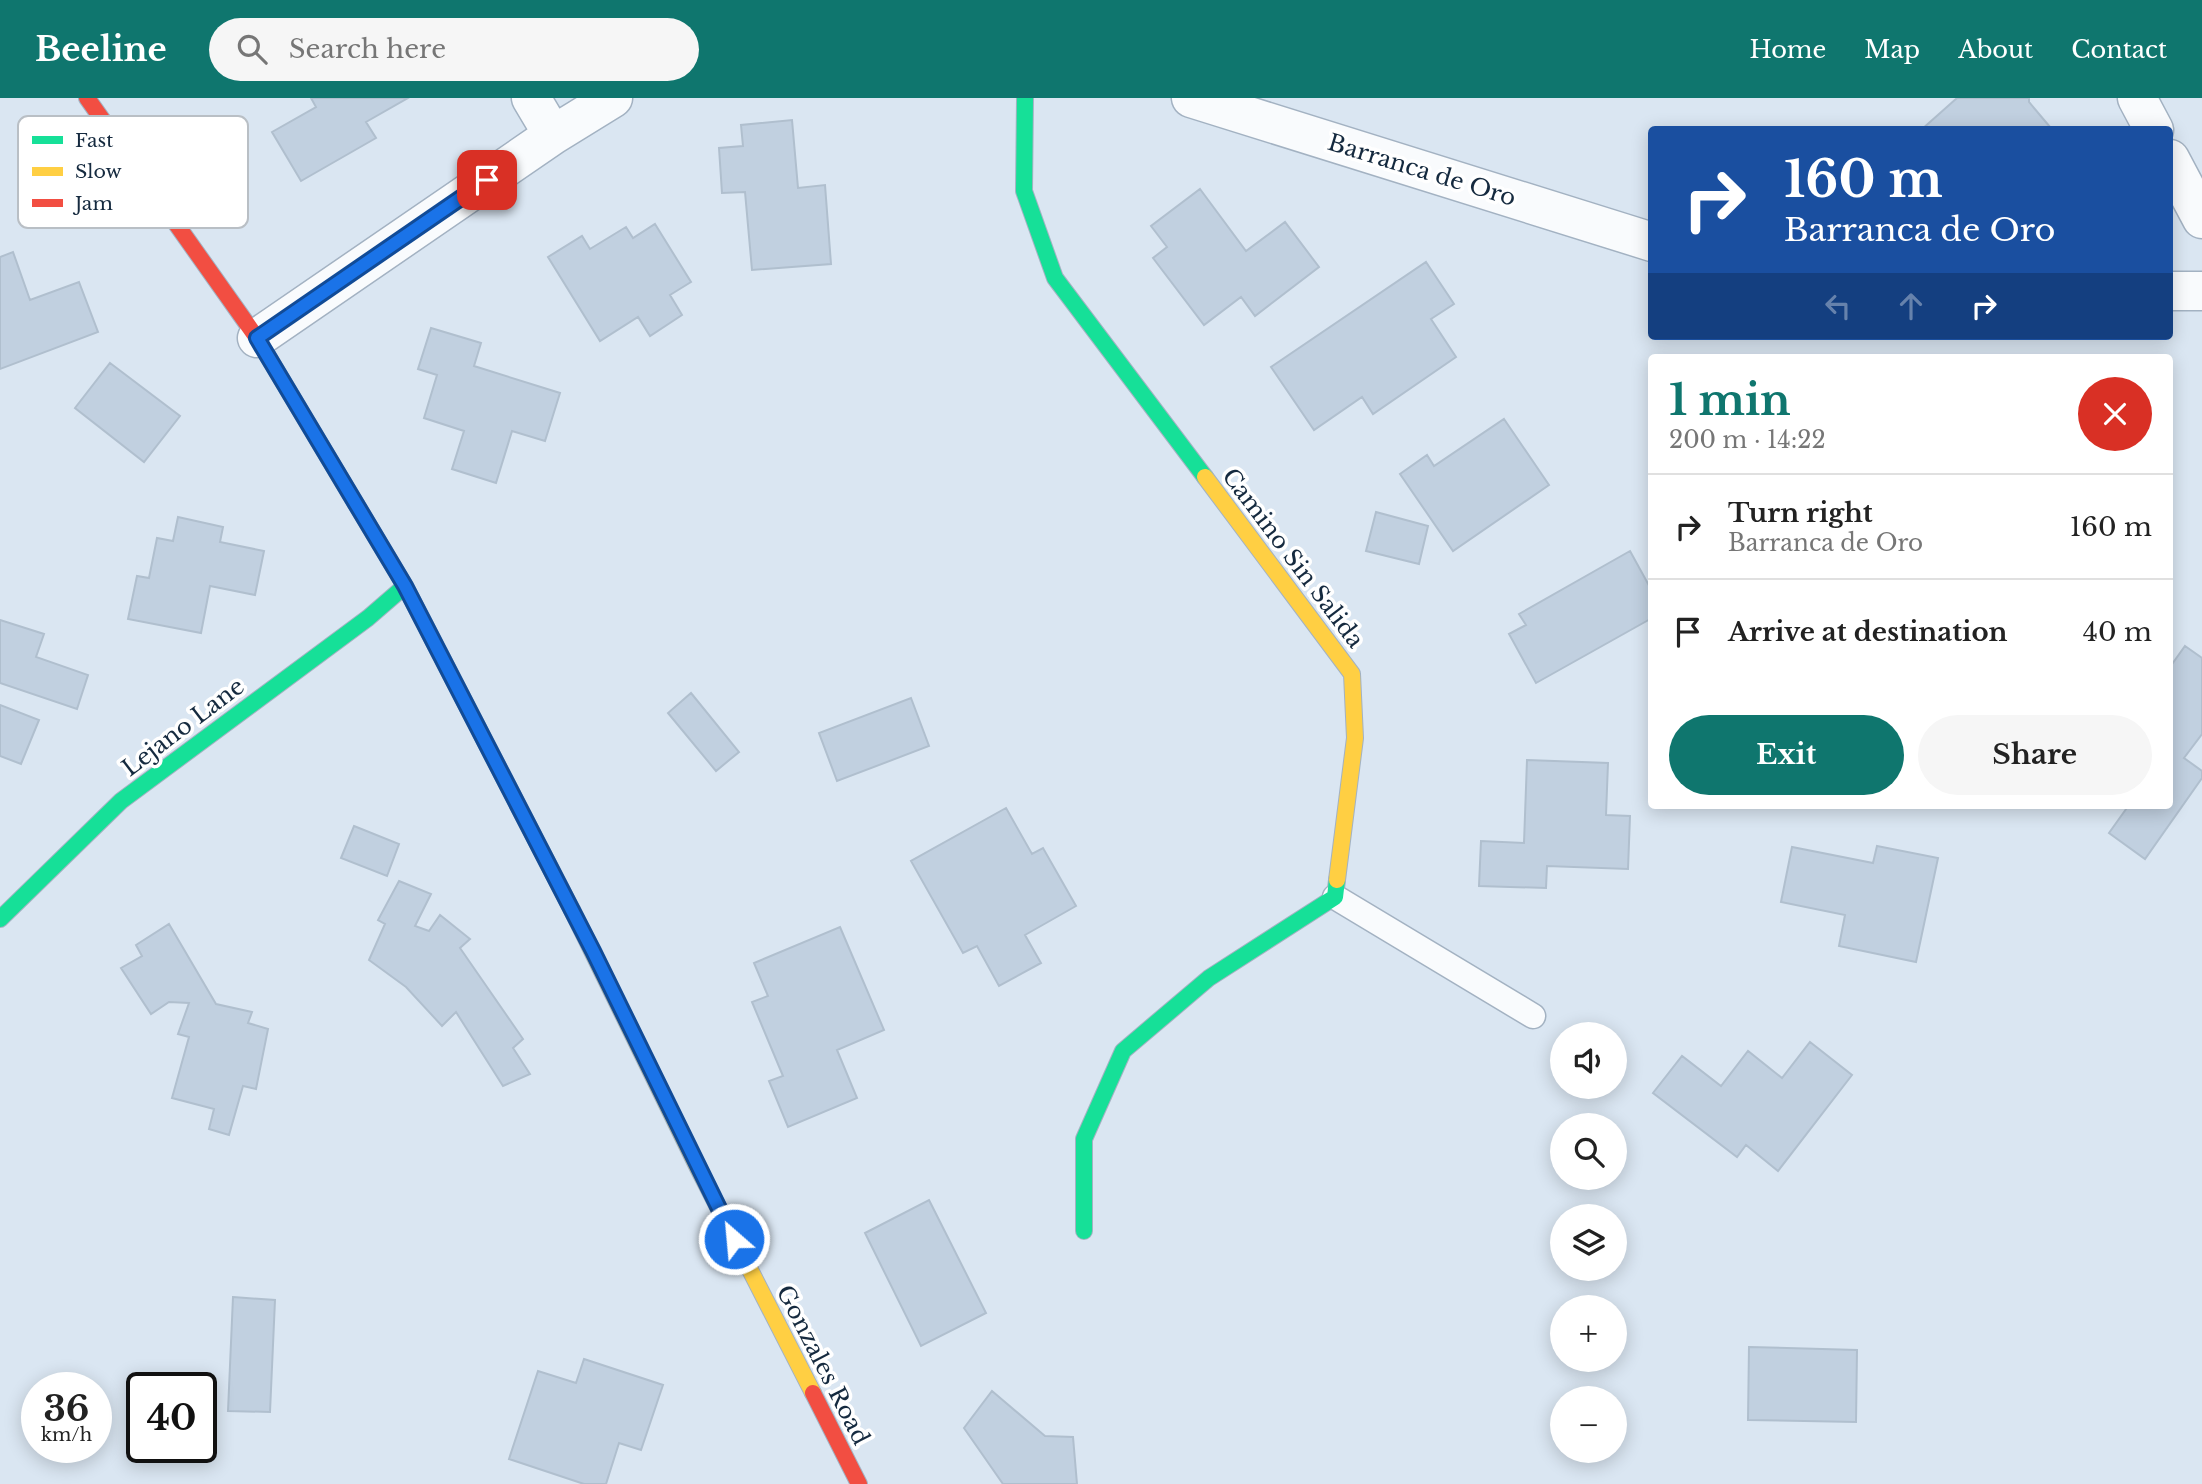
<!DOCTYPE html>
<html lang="en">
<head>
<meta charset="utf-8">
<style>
  body { margin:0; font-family:"Libre Baskerville",serif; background:#f6f6f6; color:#222; height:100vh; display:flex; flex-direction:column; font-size:26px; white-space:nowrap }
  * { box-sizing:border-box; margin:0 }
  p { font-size:23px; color:#767676 }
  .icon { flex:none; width:38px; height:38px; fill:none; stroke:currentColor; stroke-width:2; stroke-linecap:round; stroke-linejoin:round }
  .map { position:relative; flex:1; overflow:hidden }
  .drawer { position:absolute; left:1648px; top:256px; width:525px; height:455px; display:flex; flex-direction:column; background:#fff; border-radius:7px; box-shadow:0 4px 18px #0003 }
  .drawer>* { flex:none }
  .top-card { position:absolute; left:1648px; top:28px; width:525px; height:214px; border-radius:7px; box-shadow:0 4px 18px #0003; background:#1a4fa0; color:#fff; overflow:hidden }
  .buttons { position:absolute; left:1550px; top:924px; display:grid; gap:14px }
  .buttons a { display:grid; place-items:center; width:77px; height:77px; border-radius:50%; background:#fff; box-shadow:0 4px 18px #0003; font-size:35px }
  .speed { position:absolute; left:21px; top:1274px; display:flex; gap:14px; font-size:35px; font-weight:700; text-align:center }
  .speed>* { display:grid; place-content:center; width:91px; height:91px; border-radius:50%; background:#fff; box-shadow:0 4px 18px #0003; line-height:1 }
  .speed small { font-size:18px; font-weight:400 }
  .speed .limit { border:4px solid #111; border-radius:10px; background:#fff; color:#111 }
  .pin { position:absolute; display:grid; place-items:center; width:60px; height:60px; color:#fff; margin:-30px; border-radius:14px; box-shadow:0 4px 10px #0006 }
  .me { position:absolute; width:77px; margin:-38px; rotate:333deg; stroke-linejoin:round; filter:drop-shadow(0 0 5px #0008) }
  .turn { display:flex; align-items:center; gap:24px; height:147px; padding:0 21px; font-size:32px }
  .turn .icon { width:91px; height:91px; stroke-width:2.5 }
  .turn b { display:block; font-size:49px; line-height:60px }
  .lanes { display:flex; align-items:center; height:66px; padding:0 21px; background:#0003; justify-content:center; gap:35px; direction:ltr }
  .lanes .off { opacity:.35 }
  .round { display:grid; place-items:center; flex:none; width:74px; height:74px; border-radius:37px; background:#f6f6f6 }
  .summary { display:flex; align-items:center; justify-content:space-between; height:119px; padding:0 21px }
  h1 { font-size:42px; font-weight:700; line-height:52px; color:#0f766e }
  .primary-button { display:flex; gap:14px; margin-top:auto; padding:14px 21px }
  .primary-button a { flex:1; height:80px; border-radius:42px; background:#0f766e; color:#fff; font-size:28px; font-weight:700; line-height:80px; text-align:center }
  .primary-button a+a { background:#f6f6f6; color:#222 }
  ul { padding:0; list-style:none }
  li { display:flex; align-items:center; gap:21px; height:105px; padding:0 21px; border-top:2px solid #e0e0e0 }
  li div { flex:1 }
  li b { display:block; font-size:26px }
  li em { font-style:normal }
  header { display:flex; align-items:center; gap:42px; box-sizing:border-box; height:98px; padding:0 35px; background:#0f766e; color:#fff }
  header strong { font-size:33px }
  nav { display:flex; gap:38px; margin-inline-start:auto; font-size:24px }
  .search { width:490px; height:63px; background:#f6f6f6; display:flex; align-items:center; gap:18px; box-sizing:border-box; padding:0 24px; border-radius:38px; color:#767676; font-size:26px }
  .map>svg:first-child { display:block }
</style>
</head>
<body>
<header>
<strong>Beeline</strong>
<div class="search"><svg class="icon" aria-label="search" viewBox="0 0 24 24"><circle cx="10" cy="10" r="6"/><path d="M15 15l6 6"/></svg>Search here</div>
<nav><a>Home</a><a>Map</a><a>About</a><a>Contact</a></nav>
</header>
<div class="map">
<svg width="2202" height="1386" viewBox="0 0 2202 1386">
  <rect width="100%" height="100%" fill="#dae6f2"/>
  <path fill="#c1d0e0" stroke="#b0bfce" stroke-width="2" d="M311 0H408L366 24 376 40 301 83 272 34 316 9Z
    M1957 0H2029V4L2050 29 2073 32H1921Z
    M792 22 798 90 825 87 831 166 752 172 745 94 722 95 719 50 743 48 741 27Z
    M1200 91 1246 153 1285 124 1319 169 1255 218 1241 199 1204 227 1153 160 1167 149 1151 128Z
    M655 126 691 184 670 197 682 217 650 238 638 219 600 243 548 159 582 138 590 151 626 129 633 140Z
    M13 154 30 202 79 184 98 234 0 271V159Z
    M1426 164 1454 206 1431 221 1456 259 1373 316 1362 299 1314 332 1271 269Z
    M431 230 481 245 474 268 560 295 545 343 512 333 496 385 452 371 464 333 424 320 437 277 418 271Z
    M110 265 180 318 144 364 75 310Z
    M1504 321 1549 387 1453 453 1400 376 1427 357 1434 368Z
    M1376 414 1428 428 1419 466 1366 453Z
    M178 419 223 429 220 444 264 453 255 497 210 488 201 535 128 521 137 478 149 480 157 440 173 443Z
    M1630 453 1652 493V520L1536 585 1509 536 1526 527 1519 516Z
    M0 522 44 536 36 559 88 577 77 611 0 585Z
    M2185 548 2202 560V636L2184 660 2202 673V680L2145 761 2109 735 2129 707H2170V569Z
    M691 595 739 654 716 673 668 615Z
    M911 600 929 648 837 683 819 635Z
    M0 607 39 622 21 666 0 658Z
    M1527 662 1608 665 1606 717 1630 718 1628 771 1547 768 1546 790 1479 788 1481 743 1524 745Z
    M1006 710 1032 756 1043 750 1076 808 1025 837 1041 865 999 888 977 848 963 855 911 763Z
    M354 728 399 746 387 778 341 760Z
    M1877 748 1938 760 1916 864 1839 848 1845 817 1781 804 1792 749 1873 765Z
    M399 783 431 796 415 828 429 833 440 817 470 841 460 850 523 941 513 950 530 976 503 988 456 914 442 928 406 889 369 862 385 826 378 822Z
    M169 826 216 906 252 914 248 925 268 931 256 991 243 988 229 1037 209 1031 214 1011 172 1000 189 939 178 936 189 905 169 904 151 916 121 870 142 858 136 847Z
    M840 829 884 932 837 952 857 1000 788 1029 769 983 783 978 752 904 768 898 754 865Z
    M1810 944 1852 977 1778 1073 1746 1047 1737 1059 1653 995 1682 958 1721 988 1748 953 1782 980Z
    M929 1102 986 1215 921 1248 865 1135Z
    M233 1199 275 1202 270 1314 228 1313Z
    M1749 1249 1857 1252 1856 1324 1748 1322Z
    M584 1261 663 1287 641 1352 619 1345 606 1386H584L509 1361 538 1273 576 1285Z
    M992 1293 1045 1338 1073 1339 1077 1386H1003L964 1330Z"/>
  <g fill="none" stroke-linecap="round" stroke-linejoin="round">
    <defs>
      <path id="lane" d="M1335 799 1533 918"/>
      <path id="street" d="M531 0 553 37
        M1191 0 1652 144
        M2137 0 2154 32
        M2170 61 2202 121
        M2170 193H2202
        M257 240 553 37 613 0"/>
      <path id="fast" d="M1025 0 1024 93 1055 180 1205 379
        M356 406 405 488 572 812
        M0 821 121 703 368 520 405 488
        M1084 1133V1041L1123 953 1209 880 1335 799 1337 782"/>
      <path id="slow" d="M1205 379 1352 576 1355 640 1337 782
        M572 812 698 1070 813 1295"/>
      <path id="jam" d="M87 0 257 240 356 406
        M813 1295 859 1386"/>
    </defs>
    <use href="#lane" stroke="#a3b2c2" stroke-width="27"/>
    <use href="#street" stroke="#a3b2c2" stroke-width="41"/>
    <use href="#fast" stroke="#a3b2c2" stroke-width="18"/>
    <use href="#slow" stroke="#a3b2c2" stroke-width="18"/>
    <use href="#jam" stroke="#a3b2c2" stroke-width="18"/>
    <use href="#lane" stroke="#f9fbfd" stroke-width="24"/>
    <use href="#street" stroke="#f9fbfd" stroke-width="38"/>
    <use href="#fast" stroke="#16e098" stroke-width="16"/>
    <use href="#slow" stroke="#ffcf43" stroke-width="16"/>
    <use href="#jam" stroke="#f24e42" stroke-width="16"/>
  </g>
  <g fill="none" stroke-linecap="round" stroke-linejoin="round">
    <defs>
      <path id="route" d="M487 82 257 240 405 488 593 853 734 1141"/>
    </defs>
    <use href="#route" stroke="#114b97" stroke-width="18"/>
    <use href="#route" stroke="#1a73e8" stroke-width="12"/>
  </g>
  <g text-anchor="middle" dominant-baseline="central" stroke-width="7" stroke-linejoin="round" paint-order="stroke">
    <g font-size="23" fill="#152a3f" stroke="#fff">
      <text transform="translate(1422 72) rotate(17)">Barranca de Oro</text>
      <text transform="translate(1293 460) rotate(53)">Camino Sin Salida</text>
      <text transform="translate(183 629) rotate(-37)">Lejano Lane</text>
      <text transform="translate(823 1267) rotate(63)">Gonzales Road</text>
    </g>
  </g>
  <rect x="18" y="18" width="230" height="112" rx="10" fill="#fff" stroke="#b9bfc5" stroke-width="2"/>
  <rect x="32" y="38" width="31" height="8" fill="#16e098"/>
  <rect x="32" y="69" width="31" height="9" fill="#ffcf43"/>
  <rect x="32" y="101" width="31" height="8" fill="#f24e42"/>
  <g font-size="19" fill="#152a3f">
    <text x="75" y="49">Fast</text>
    <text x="75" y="80">Slow</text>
    <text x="75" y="112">Jam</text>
  </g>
</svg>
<div class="buttons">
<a><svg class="icon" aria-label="sound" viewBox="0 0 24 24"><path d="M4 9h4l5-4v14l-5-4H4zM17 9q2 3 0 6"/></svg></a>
<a><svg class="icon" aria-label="search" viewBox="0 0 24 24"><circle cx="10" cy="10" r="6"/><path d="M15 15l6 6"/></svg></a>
<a><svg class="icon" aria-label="layers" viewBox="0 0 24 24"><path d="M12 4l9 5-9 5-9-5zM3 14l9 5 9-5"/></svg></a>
<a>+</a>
<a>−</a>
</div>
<div class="speed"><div>36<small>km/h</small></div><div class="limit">40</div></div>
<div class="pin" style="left:487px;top:82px;background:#d93025"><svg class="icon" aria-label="arrive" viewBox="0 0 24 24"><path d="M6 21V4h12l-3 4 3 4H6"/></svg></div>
<svg class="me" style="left:734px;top:1141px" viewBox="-20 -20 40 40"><circle r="17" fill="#1a73e8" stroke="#fff" stroke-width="3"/><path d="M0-11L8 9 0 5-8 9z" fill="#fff"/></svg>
<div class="top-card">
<div class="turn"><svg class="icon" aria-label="right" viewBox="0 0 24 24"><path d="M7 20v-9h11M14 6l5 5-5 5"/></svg><div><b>160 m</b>Barranca de Oro</div></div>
<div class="lanes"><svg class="icon off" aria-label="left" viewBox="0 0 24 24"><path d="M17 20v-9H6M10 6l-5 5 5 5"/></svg><svg class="icon off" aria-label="ahead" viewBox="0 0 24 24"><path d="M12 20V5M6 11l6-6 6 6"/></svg><svg class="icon" aria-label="right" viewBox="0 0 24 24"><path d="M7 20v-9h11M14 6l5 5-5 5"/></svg></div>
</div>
<section class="drawer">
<div class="summary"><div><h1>1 min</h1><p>200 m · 14:22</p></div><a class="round" style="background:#d93025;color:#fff"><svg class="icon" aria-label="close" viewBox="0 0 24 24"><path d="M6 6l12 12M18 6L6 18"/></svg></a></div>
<ul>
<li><svg class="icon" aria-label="right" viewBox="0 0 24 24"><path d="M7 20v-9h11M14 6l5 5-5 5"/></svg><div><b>Turn right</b><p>Barranca de Oro</p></div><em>160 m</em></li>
<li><svg class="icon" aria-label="arrive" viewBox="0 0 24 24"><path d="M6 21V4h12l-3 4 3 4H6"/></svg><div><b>Arrive at destination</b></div><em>40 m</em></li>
</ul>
<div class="primary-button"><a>Exit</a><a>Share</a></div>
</section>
</div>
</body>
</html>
